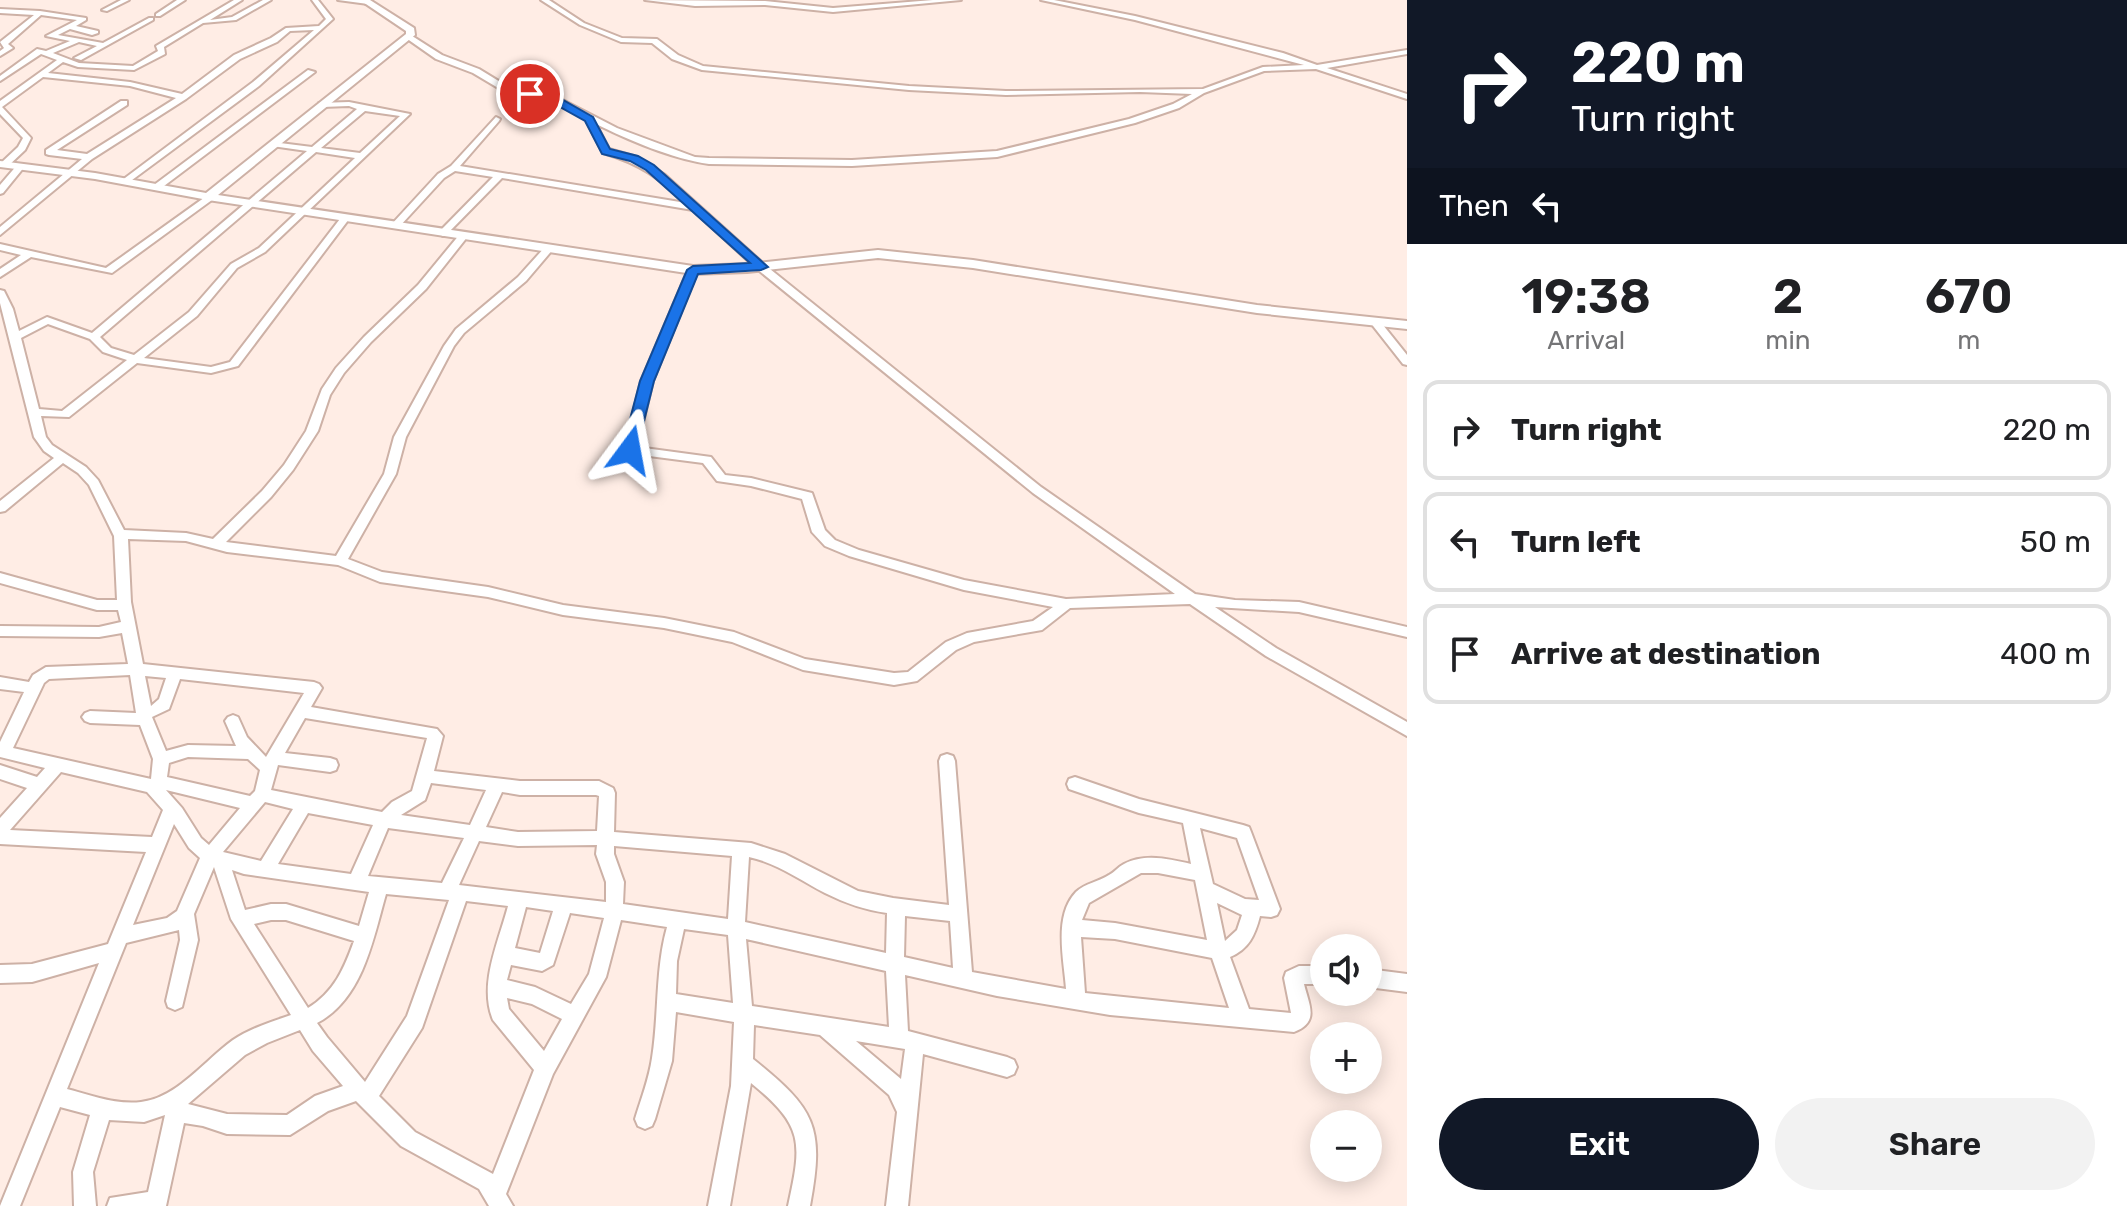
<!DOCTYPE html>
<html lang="en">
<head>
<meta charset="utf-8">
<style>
  body { margin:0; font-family:Rubik,sans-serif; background:#f2f2f2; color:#202124; height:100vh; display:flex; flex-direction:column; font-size:30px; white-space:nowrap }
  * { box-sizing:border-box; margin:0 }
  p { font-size:26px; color:#757577 }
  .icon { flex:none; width:44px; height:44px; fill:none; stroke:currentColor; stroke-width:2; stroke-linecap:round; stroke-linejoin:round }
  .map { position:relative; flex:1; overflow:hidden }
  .panel { display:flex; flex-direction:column; background:#fff; width:720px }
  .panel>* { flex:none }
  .banner { background:#111827; color:#fff; overflow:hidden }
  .buttons { position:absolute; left:1310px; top:934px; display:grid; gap:16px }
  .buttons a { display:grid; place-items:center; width:72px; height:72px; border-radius:50%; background:#fff; box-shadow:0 4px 20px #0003; font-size:40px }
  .pin { position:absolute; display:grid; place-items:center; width:68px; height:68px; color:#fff; margin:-34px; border:4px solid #fff; border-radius:50%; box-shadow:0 2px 8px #0007 }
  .me { position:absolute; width:88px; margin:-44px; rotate:13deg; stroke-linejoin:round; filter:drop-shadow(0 0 6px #0008) }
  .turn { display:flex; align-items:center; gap:28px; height:168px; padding:0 32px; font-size:36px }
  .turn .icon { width:104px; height:104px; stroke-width:2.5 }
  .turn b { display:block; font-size:56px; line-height:68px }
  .then { display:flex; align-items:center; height:76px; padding:0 32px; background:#0003; gap:16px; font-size:30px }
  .eta { display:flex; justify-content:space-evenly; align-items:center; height:136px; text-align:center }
  .eta b { font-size:48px; font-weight:600; line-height:56px }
  .primary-button { display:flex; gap:16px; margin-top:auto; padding:16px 32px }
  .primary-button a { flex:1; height:92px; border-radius:48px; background:#111827; color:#fff; font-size:32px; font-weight:600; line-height:92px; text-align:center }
  .primary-button a+a { background:#f2f2f2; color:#202124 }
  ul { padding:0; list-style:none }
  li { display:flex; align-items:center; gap:24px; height:100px; margin:0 16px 12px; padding:0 16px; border:4px solid #e0e0e0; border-radius:16px }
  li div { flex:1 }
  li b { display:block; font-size:30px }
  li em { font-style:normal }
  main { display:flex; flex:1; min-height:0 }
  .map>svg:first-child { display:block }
</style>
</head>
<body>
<main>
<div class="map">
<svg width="1407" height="1206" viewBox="0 0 1407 1206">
  <rect width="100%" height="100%" fill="#ffede5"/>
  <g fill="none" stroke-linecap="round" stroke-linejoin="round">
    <defs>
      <path id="minor" d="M121 0H129L107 11 102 10Z
        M177 0H185L160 16H156V14Z
        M234 0H242L210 20 232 17 263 0H271L236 20 203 23 164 47 165 54 134 70 78 67 63 62 48 73 130 82 182 94 234 55 271 38 286 28 319 26 326 19 312 0H318L333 19 259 86 128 183 121 181 253 82 314 30 290 31 277 42 240 59 186 99 92 159 0 235V227L82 159 49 155 46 154V150L121 101H127V105L57 150 87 154 176 98 130 86 43 77 2 107 31 138 25 150 7 167H1V163L18 147 23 138 0 114V101L57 60 41 54 0 81V76L37 49 46 51 70 41 46 36 77 20 41 15 8 44 13 48 0 56V51L4 48 0 42 34 15 0 13V9L40 11 86 18V20L76 26 98 31V33L92 35 70 29 58 35 103 43 149 18H153V20L81 60 74 58 97 46 79 42 53 53 79 63 133 66 158 51 156 46Z
        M338 0H368L371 2 368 4Z
        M541 0H549L584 23 622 38 657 39 678 55 703 66 909 86 1006 91 1203 89 1263 67 1304 65 1135 20 1041 0H1054L1135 16 1283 53 1317 65 1407 50V54L1327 68 1407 94V99L1316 69 1264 71 1204 93 1179 108 1135 123 997 157 852 166 709 164C673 159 628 140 596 124L609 149 637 157 665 175 765 265 1041 487 1195 594 1235 600 1299 602 1407 627V637L1299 612 1215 607 1276 648 1407 722V736L1266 656 1190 604 1070 608 1042 630 974 642 956 650 917 681 894 685 803 670 732 642 664 628 563 615 488 597 380 582 338 565 227 552 186 541 128 539 131 602 143 664 314 682 319 684 322 688 311 707 437 729 443 736 434 771 520 781H599L613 788 615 793 614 832 751 843 785 854 858 891 893 898 949 905 939 761 941 756 947 754 953 756 955 761 972 972 1066 989C1064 960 1053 916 1076 892 1085 883 1099 882 1109 875 1115 872 1118 867 1124 864 1145 853 1169 859 1191 864L1183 823 1139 813 1069 789 1067 784 1069 779 1075 777 1139 799 1243 825 1249 827 1251 832 1280 909 1277 915 1271 917 1260 916C1255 935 1249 949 1230 957L1249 1009 1291 1013 1284 978 1286 972 1299 966H1324V984H1304C1309 1005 1320 1022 1294 1032L1110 1015 997 996 905 975 908 1031 1007 1057 1014 1060 1017 1067 1014 1074 1007 1077 923 1054 908 1206H886L897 1112 889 1095 820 1035 754 1025 753 1059C815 1109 825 1126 810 1206H788C802 1142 804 1126 751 1083L730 1206H708L731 1086 734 1022 676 1012 672 1061 655 1119 652 1126 645 1129 638 1126 635 1119C641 1099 649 1079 652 1058 659 1014 655 970 667 927L621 920 606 977 553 1074 506 1194 513 1206H489L479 1189 401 1146 356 1101 328 1111 290 1135 227 1134 203 1126 184 1123 166 1206H107L110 1198 148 1192 165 1115 144 1122 109 1120 93 1172 96 1206H74L73 1172 90 1115 60 1107 20 1206H0L99 963 32 982 0 983V965L32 964 108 944 146 852 0 844V818L27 788 0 779V765L37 777 45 768 0 757V742L24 692 0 689V677L29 682 33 675 46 667 128 664 122 633 99 637 0 636V626L99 627 121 622 118 610H97L0 583V573L97 600H117L114 536 89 485 78 473 63 463 5 511 0 512V501L54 458 44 451 34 437 0 303V290L4 291 13 309 19 331 47 317 92 333 307 151 272 146V142L312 147 357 109 349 106 322 107H319V103L349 102 410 114 265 252 237 268 197 316 144 358 211 367 230 362 343 215H349V219L238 366 211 373 137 363 69 417 41 416 46 437 52 445 86 467 98 480 124 530 186 533 213 539 262 491 284 465 306 431 322 389 336 368 364 337 418 285 460 234 463 233 468 236 426 289 371 342 344 373 330 395 318 431 293 470 271 497 226 542 336 556 384 474 394 437 444 346 456 329 518 277 546 246 549 245 554 248 526 281 464 333 454 346 406 437 396 474 348 559 382 572 488 587 563 605 664 618 734 632 805 659 894 673 908 672 946 642 967 633 1033 621 1053 607 964 590 849 556 825 546 812 532 802 499 751 486 717 481 703 463 626 453 624 450 641 381 688 270 693 267 698 270 653 381 637 447 711 457 725 475 751 478 812 493 825 530 835 540 859 550 964 580 1066 599 1175 594 1033 493 757 269 693 210 502 178 446 235 443 236 438 233 440 231 493 177 455 171 444 178 399 227 391 225 438 174 451 166 496 117 500 119 499 121 460 166 686 203C657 177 641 164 603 153L585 118 546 98 510 95 473 73 436 59 406 38 409 34 442 55 479 69 515 91 551 94 617 128 695 157 709 158 852 160 997 151 1129 119 1173 104 1192 94 1140 92 1006 95 909 90 702 70 672 59 652 43 621 42 580 25ZM365 111 400 116 360 153 321 148ZM316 152 355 158 259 248 231 264 189 312 134 355 111 348 100 337ZM48 324 90 339 103 352 127 360 62 411 39 409 21 338ZM130 675 136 713 90 711 85 713 82 717 85 721 90 723 140 725 153 759 151 779 13 748 44 683 49 679ZM145 676 166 678 159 699 151 706ZM180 679 304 693 266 757 247 737 238 717 233 715 228 717 225 721 236 746 188 745 166 751 152 717 169 709ZM305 718 427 738 412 791 392 802 382 812 271 790 278 765 330 772 336 770 338 765 336 760 330 758 285 753ZM188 757 248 759 260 770 255 791 250 796 167 777 169 763ZM61 772 147 792 163 810 152 837 10 830ZM431 783 486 790 470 825 401 815 425 800ZM166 790 240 808 209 845 201 838 182 808ZM502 792 520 795H596L599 796 597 831 518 832 486 827ZM265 802 293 809 261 861 223 852ZM308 813 373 825 351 874 278 864ZM174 824 189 848 200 858 177 911 167 918 133 925ZM388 828 464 838 442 883 368 876ZM1200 828 1237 838 1259 900 1245 899 1213 884ZM479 841 518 846 597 845 596 854 606 882V902L459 885ZM614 846 732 856 728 919 623 904 624 882 614 854ZM749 857C777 863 800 880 825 893 845 903 865 910 887 913L886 953 745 922ZM214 867 231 919 291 1015C271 1022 251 1028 233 1040 205 1060 177 1098 141 1102 116 1105 90 1095 67 1089L126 943 179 930 180 940 166 1001 168 1007 175 1010 182 1007 198 940 194 914ZM232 870 244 874 369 892 359 926 286 904H271L245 910ZM1141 873H1158L1195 880 1207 940 1115 923 1082 920 1089 903ZM386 894 449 900 407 1016 365 1082 327 1037 317 1023C363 999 373 939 386 894ZM466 901 508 906C499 941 478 984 493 1020L534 1070 493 1174 415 1132 379 1096 422 1028ZM1217 903 1242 915 1237 930 1225 941ZM526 907 553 911 540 953 515 948ZM570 913 604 918 589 974 571 1004 535 987 507 980 511 965 542 971 553 965ZM905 916 950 921 953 968 904 957ZM271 920H286L354 941C344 969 334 992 308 1008L254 924ZM684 929 728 935 733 1003 676 994 677 961ZM1081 937 1115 939 1212 958 1229 1008 1085 993ZM746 939 886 971 889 1027 752 1006ZM507 998 532 1004 562 1019 544 1051 509 1009ZM300 1030 313 1051 343 1086 315 1096 287 1115 227 1114 188 1104 245 1055 267 1043ZM856 1041 905 1049 901 1079Z
        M645 0 765 1 833 8 933 0H961L833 12 765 5 695 6Z
        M308 70 315 72 160 189H154V185Z
        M18 164 25 166 3 193 0 194V185Z
        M208 195 216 197 112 273 31 257 0 277V269L21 255 0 250V244L106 268Z
        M1375 319 1379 320 1407 355V365L1403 364 1370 322Z
        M1368 969 1407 974V992L1368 987Z"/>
      <path id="tertiary" d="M360 0H370L414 28 415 35 218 195 693 266 747 264 878 250 973 260 1257 305 1407 321V329L1257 313 973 268 878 258 747 272 693 274 208 200 95 179 0 167V161L95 173 206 193 406 34V31Z"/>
    </defs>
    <use href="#minor" stroke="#cdb1a6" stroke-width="4"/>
    <use href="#tertiary" stroke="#cdb1a6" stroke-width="4"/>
    <use href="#minor" fill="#fff" fill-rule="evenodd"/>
    <use href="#tertiary" fill="#fff" fill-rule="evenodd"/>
  </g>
  <path fill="#1a73e8" stroke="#114b97" stroke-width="2" d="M530 91 556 96 593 117 610 149 638 156 654 165 768 267 761 270 698 274 654 381 636 453 630 455 622 450 640 381 687 270 693 266 750 263 646 170 630 161 602 154 585 121 549 101 526 96V92Z"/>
</svg>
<div class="buttons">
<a><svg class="icon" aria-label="sound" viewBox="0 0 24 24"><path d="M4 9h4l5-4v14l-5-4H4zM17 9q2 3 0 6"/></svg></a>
<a>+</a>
<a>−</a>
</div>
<div class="pin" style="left:530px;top:94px;background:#d93025"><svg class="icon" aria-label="arrive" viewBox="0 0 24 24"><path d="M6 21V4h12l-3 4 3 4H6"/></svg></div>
<svg class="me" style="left:630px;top:450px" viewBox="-20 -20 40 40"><path d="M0-17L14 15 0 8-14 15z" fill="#1a73e8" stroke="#fff" stroke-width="4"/></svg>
</div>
<section class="panel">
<div class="banner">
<div class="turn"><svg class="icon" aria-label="right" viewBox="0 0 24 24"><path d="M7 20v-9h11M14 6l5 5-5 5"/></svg><div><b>220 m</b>Turn right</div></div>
<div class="then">Then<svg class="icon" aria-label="left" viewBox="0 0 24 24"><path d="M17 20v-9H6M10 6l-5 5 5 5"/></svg></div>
</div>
<div class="eta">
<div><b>19:38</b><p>Arrival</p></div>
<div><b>2</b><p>min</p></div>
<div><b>670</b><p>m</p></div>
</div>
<ul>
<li><svg class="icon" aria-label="right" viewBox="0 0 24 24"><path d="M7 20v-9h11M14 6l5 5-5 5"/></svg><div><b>Turn right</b></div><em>220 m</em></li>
<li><svg class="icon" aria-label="left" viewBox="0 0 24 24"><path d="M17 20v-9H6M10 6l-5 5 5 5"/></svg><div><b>Turn left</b></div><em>50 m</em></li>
<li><svg class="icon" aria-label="arrive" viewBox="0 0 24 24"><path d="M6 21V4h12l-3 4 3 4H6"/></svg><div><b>Arrive at destination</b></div><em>400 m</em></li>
</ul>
<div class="primary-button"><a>Exit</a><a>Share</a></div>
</section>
</main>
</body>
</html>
